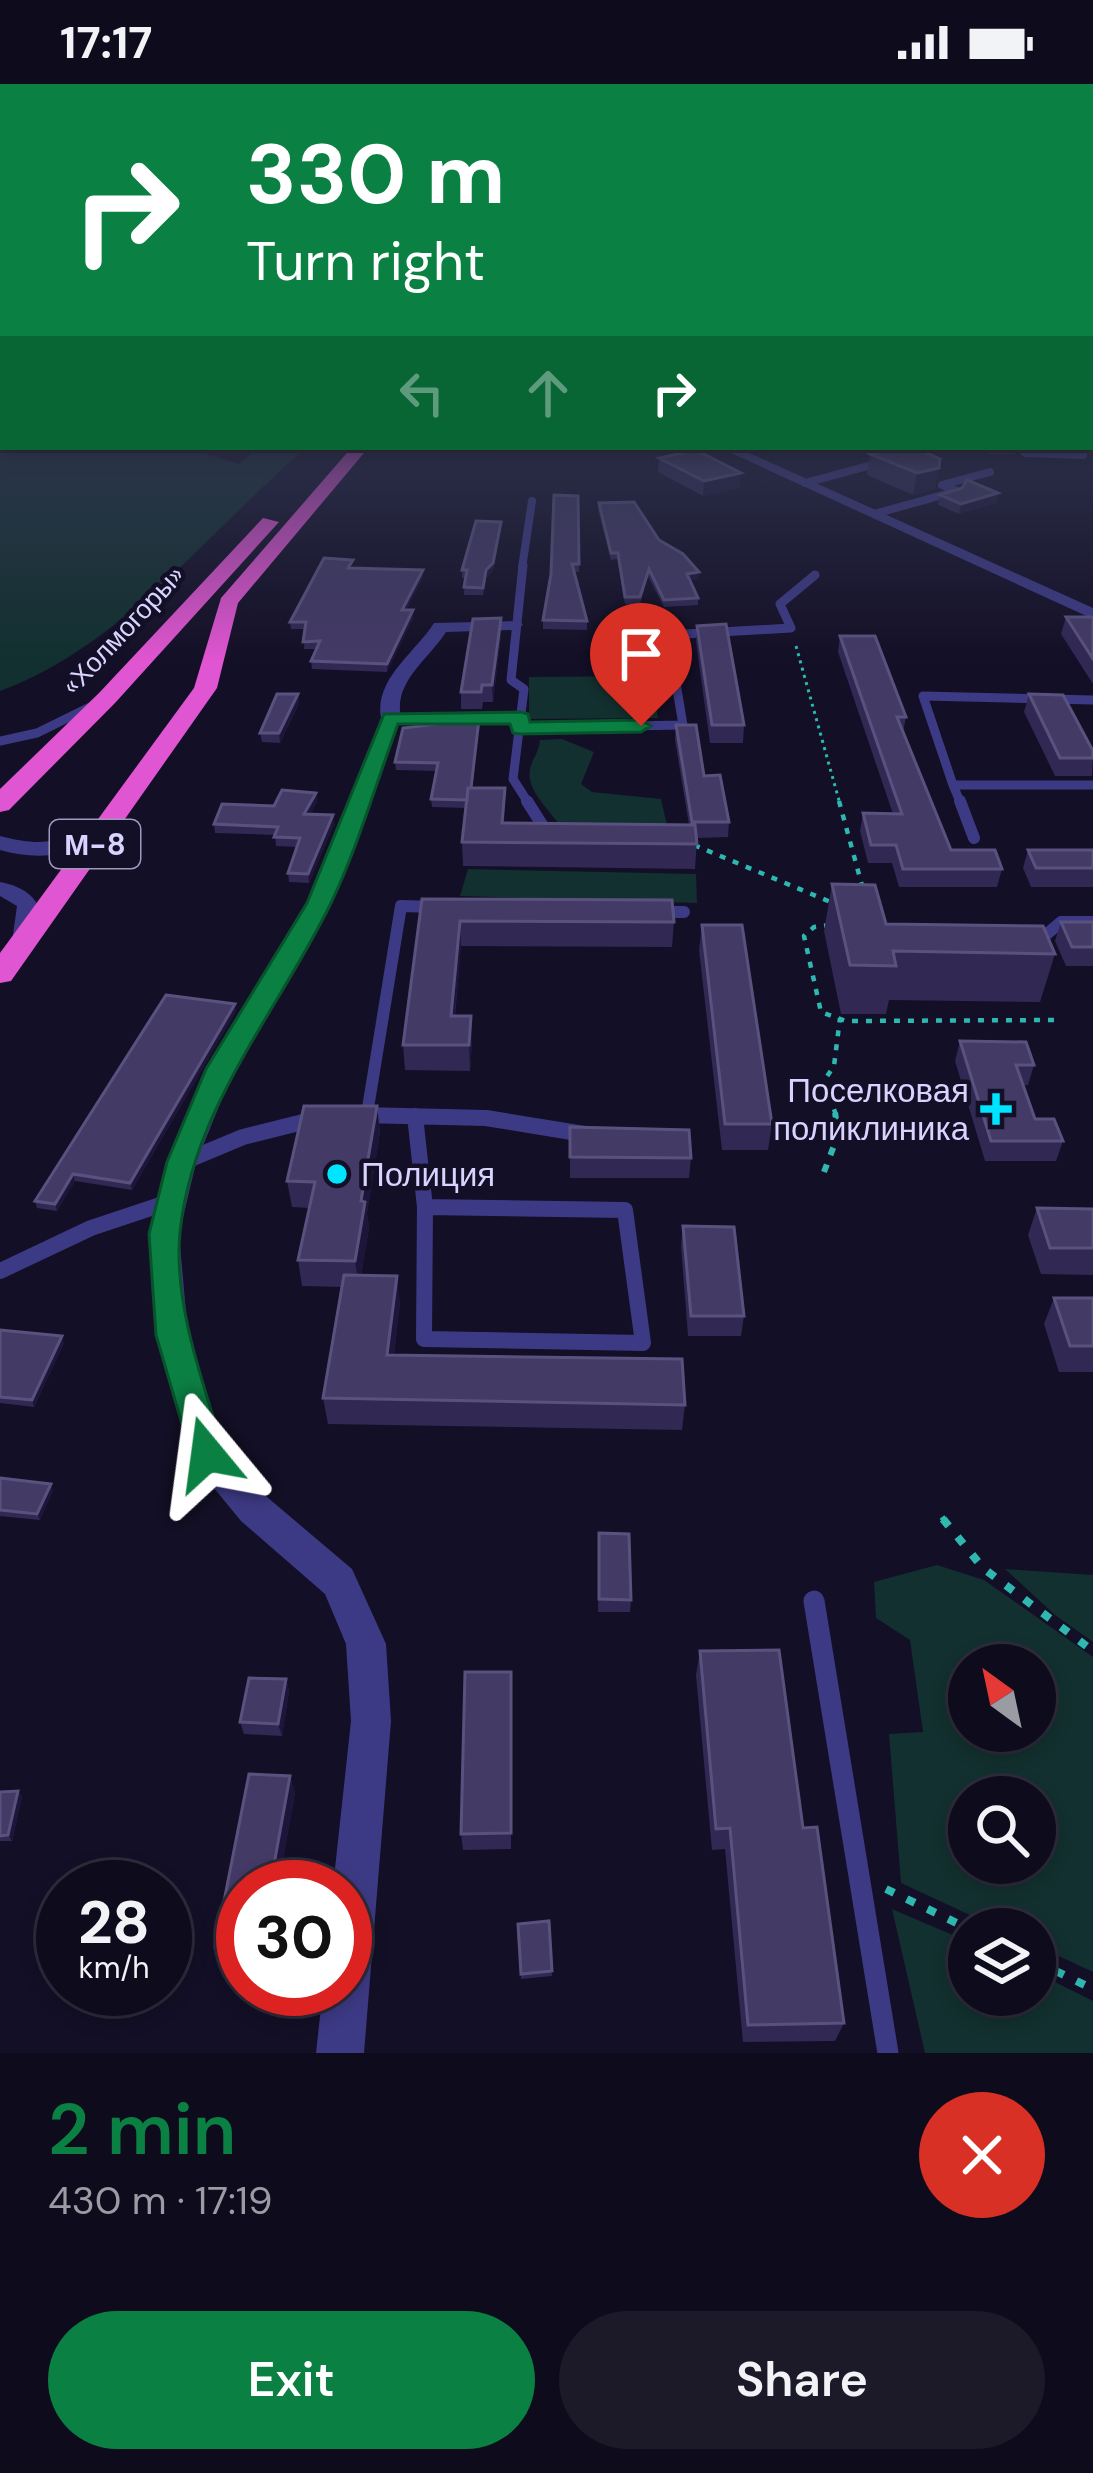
<!DOCTYPE html>
<html lang="en">
<head>
<meta charset="utf-8">
<style>
  body { margin:0; font-family:"DM Sans",sans-serif; background:#1c1929; color:#f1f3f6; height:100vh; display:flex; flex-direction:column; font-size:45px; white-space:nowrap }
  * { box-sizing:border-box; margin:0 }
  p { font-size:39px; color:#9b9ba3 }
  .icon { flex:none; width:66px; height:66px; fill:none; stroke:currentColor; stroke-width:2; stroke-linecap:round; stroke-linejoin:round }
  .map { position:relative; height:1969px; overflow:hidden }
  .details { display:flex; flex-direction:column; background:#0e0b1c; flex:1 }
  .details>* { flex:none }
  .hud { position:absolute; left:0px; top:0px; width:1095px; height:366px; box-shadow:0 6px 18px #0003,0 0 0 3px #2e2b3b; background:#0b8043; color:#fff; overflow:hidden }
  .needle { width:78px; rotate:327deg }
  .buttons { position:absolute; left:948px; top:1560px; display:grid; gap:24px }
  .buttons a { display:grid; place-items:center; width:108px; height:108px; border-radius:50%; background:#0e0b1c; box-shadow:0 6px 18px #0003,0 0 0 3px #2e2b3b; font-size:60px }
  .speed { position:absolute; left:36px; top:1776px; display:flex; gap:24px; font-size:60px; font-weight:700; text-align:center }
  .speed>* { display:grid; place-content:center; width:156px; height:156px; border-radius:50%; background:#0e0b1c; box-shadow:0 6px 18px #0003,0 0 0 3px #2e2b3b; line-height:1 }
  .speed small { font-size:30px; font-weight:400 }
  .speed .limit { border:18px solid #d22; background:#fff; color:#111 }
  .pin { position:absolute; display:grid; place-items:center; width:102px; height:102px; color:#fff; margin:-123px -51px; border-radius:50% 50% 50% 0; rotate:-45deg; box-shadow:0 0 12px #0007 }
  .pin .icon { rotate:45deg }
  .me { position:absolute; width:132px; margin:-66px; rotate:344deg; stroke-linejoin:round; filter:drop-shadow(0 0 9px #0008) }
  .turn { display:flex; align-items:center; gap:42px; height:252px; padding:0 48px; font-size:54px }
  .turn .icon { width:156px; height:156px; stroke-width:2.5 }
  .turn b { display:block; font-size:84px; line-height:102px }
  .lanes { display:flex; align-items:center; height:114px; padding:0 48px; background:#0003; justify-content:center; gap:60px; direction:ltr }
  .lanes .off { opacity:.35 }
  .round { display:grid; place-items:center; flex:none; width:126px; height:126px; border-radius:63px; background:#1c1929 }
  .headline { display:flex; align-items:center; justify-content:space-between; height:204px; padding:0 48px }
  h1 { font-size:72px; font-weight:600; line-height:90px; color:#0b8043 }
  .button { display:flex; gap:24px; margin-top:auto; padding:24px 48px }
  .button a { flex:1; height:138px; border-radius:72px; background:#0b8043; color:#fff; font-size:48px; font-weight:600; line-height:138px; text-align:center }
  .button a+a { background:#1c1929; color:#f1f3f6 }
  .status { display:flex; justify-content:space-between; align-items:center; height:84px; padding:0 60px; background:#0e0b1c; direction:ltr }
  .status svg { height:33px; fill:currentColor }
  .map>svg:first-child { display:block }
</style>
</head>
<body>
<div class="status"><b>17:17</b><svg viewBox="0 0 49 12"><path d="M0 12V9h3v3zM5 12V6h3v6zM10 12V3h3v9zM15 12V0h3v12zM26 1h20v11H26zM47 4h2v5h-2z"/></svg></div>
<div class="map">
<svg width="1093" height="1969" viewBox="0 0 1093 1969">
  <rect width="100%" height="100%" fill="#130f26"/>
  <path fill="#12302f" fill-rule="evenodd" d="M0 301 3 363H183L239 380 259 363H307C211 445 120 564 0 607Z
    M651 592 658 634 529 635V593Z
    M562 655 594 668 581 700 592 708 661 715 667 741 559 740C548 725 526 705 530 686 532 674 539 669 540 656Z
    M468 785 696 790 697 819 460 812Z
    M937 1481 984 1496 1093 1573V1888L1035 1861V1845H1000L901 1799 889 1650 923 1648 910 1556 876 1534 874 1498ZM1035 1581V1647H969V1581ZM1035 1713V1779H969V1713Z
    M1005 1485 1093 1491V1558L1055 1531Z
    M892 1825 969 1858V1911H1035V1888L1093 1917V1969H925Z"/>
  <g fill="none" stroke-linecap="round" stroke-linejoin="round">
    <path stroke="#2fb8b0" stroke-width="3" stroke-dasharray="3 4.5" stroke-linecap="butt" d="M796 562 840 720"/>
    <path stroke="#2fb8b0" stroke-width="4.5" stroke-dasharray="6 8" stroke-linecap="butt" d="M839 717 863 805
      M694 761 833 819
      M830 841 814 843 804 852 821 928 846 937 1057 936
      M836 1031 824 997 834 982 840 934"/>
    <path stroke="#2fb8b0" stroke-width="6" stroke-dasharray="8 10" stroke-linecap="butt" d="M824 1088 838 1051 835 1028
      M942 1433 946 1438"/>
    <path stroke="#2fb8b0" stroke-width="8" stroke-dasharray="9 14" stroke-linecap="butt" d="M943 1435 983 1484 1093 1567
      M886 1805 969 1845
      M1035 1877 1093 1905"/>
    <path stroke="#3d3a85" stroke-width="8" d="M1021 363 1025 369 1083 371
      M805 399 883 378
      M874 430 957 407 942 401 990 388
      M522 484 532 417"/>
    <path stroke="#3d3a85" stroke-width="9" d="M523 481 511 596 524 605 513 695 529 720
      M391 634H521
      M520 644 683 641 668 551 791 544 780 520 815 491
      M0 657 37 649 92 622
      M953 701 923 612 1093 616
      M961 720 953 701H1093"/>
    <path stroke="#3d3a85" stroke-width="12" d="M527 717 546 747H553
      M960 717 974 754
      M657 828H684
      M1035 860 1061 838H1093
      M367 1030 401 822 437 823"/>
    <path stroke="#3d3a85" stroke-width="16" d="M361 1031 486 1034 584 1050
      M415 1032 425 1123
      M183 1078 243 1053 315 1035
      M425 1123 625 1126 643 1259 424 1255Z
      M0 1187 91 1144 172 1117"/>
    <path stroke="#3d3a85" stroke-width="21" d="M814 1517 888 1969"/>
    <path fill="#3d3a85" fill-rule="evenodd" d="M718 363H736L1093 524V535Z
      M520 537 523 541 514 546 446 548C428 576 393 598 401 634L331 819 234 985 196 1079 179 1150 188 1251 222 1362 267 1413 352 1485 386 1560 391 1637 364 1969H316L323 1905H345V1803H333L351 1637 346 1560 325 1510 241 1437 195 1381 156 1251 149 1150 166 1079 206 985 307 819 381 634C374 595 415 569 434 539Z
      M108 734 119 741 116 746C81 771 41 778 0 766V752C58 767 59 751 108 734Z
      M0 798C37 805 51 828 33 863H15L12 858 17 822 0 812Z"/>
    <path fill="#e055d1" fill-rule="evenodd" d="M352 363H369L238 519 217 604 11 897 0 899V869L194 604 221 514Z
      M263 434 279 438 115 619 9 726 0 728V705L99 609Z"/>
  </g>
  <path fill="#312854" d="M883 363H923L935 405 913 411 867 391 870 370 885 366Z
    M984 363H1017L1015 370H989Z
    M659 374 740 403 703 412 658 388Z
    M998 409 996 419 959 430 938 421 940 411Z
    M578 412 579 488H575L587 537V546L543 545V536Z
    M599 419 659 456 698 495 690 496 698 514V521L664 523 648 492 640 520H625L617 475 611 476 598 425Z
    M501 446 493 487 486 494 483 511H464L465 494H462V486Z
    M354 483 423 486V493L406 526 413 534 387 588 312 585 311 577 317 565H304L305 545H291L290 538Z
    M1066 533H1093V600L1061 550Z
    M697 542 744 641 743 659H710L696 558Z
    M501 551 493 618H483L482 625H461V608Z
    M840 552 906 633 903 648 951 766 1002 785 997 803H899L892 779H868L860 747 863 729 893 730 838 568Z
    M298 610 299 620 280 659 262 658 260 649Z
    M1029 610 1093 667 1092 692H1055L1024 628Z
    M676 641 729 738 728 753 697 754 695 785 463 782 462 758 466 724 432 723 431 715 437 687 396 686 395 678 479 643 472 704H505L504 739 689 741 675 656Z
    M316 709 317 718 310 730 334 740 309 799 289 798 288 789 297 763 276 762 275 751 215 749 214 740Z
    M1028 766H1093V803H1031L1023 784Z
    M832 800 886 840 1055 870 1040 918 889 916 886 930H841L824 847Z
    M422 815 674 838 672 863 461 862 455 932 472 958 470 987 405 986 403 961Z
    M1061 838H1093V882H1066L1055 857Z
    M702 841 772 1040 768 1066H722L699 866Z
    M236 927 132 1106 75 1097 57 1127 37 1124 35 1117Z
    M960 957 1034 981 1028 1001H1023L1035 1035 1063 1057 1056 1077H985L955 977Z
    M377 1022 380 1048 367 1129 369 1144 361 1191 400 1218 394 1271 685 1321 682 1346 328 1340 323 1314 342 1203 302 1202 298 1176 309 1124 292 1123 287 1097Z
    M570 1043 691 1074 689 1094H570Z
    M1037 1124 1093 1125V1191L1041 1190 1028 1151Z
    M683 1142 744 1232 741 1252H688L681 1162Z
    M1054 1214H1093V1288H1059L1044 1240Z
    M0 1246 64 1259 34 1323 0 1319Z
    M0 1394 53 1406 40 1436 0 1432Z
    M599 1449 631 1516 630 1528H598Z
    M700 1567 803 1744 844 1939 835 1957 743 1958 725 1765 712 1766 696 1591Z
    M511 1588V1765L463 1766 461 1750Z
    M286 1595 289 1607 282 1652 244 1650 240 1638Z
    M249 1690 290 1692 295 1709 278 1803H243V1879L222 1878 215 1863Z
    M18 1707 22 1713 12 1757H0V1708Z
    M549 1837 552 1892 521 1895 518 1840Z"/>
  <path fill="#1d163a" d="M939 384 935 405 913 411 917 389Z
    M741 389 740 403 703 412 704 397Z
    M998 409 996 419 959 430 961 420Z
    M501 438 493 487 486 494 483 511 486 486Z
    M423 486V493L403 534 402 526Z
    M699 488 698 495 686 497 687 490Z
    M413 526V534L387 588V580Z
    M501 534V551L493 618 492 601Z
    M298 610 299 620 280 659 279 649Z
    M316 709 317 718 305 739 304 730Z
    M333 731 334 740 309 799 308 790Z
    M460 837 461 862 452 958 451 932Z
    M235 920 236 927 132 1106 130 1099Z
    M471 932 472 958 470 987 469 961Z
    M377 1022 380 1048 367 1129 369 1144 359 1203 355 1177 361 1117Z
    M73 1090 75 1097 57 1127 55 1120Z
    M397 1192 400 1218 391 1297 387 1271Z
    M62 1252 64 1259 34 1323 32 1316Z
    M51 1400 53 1406 40 1436 37 1430Z
    M286 1595 289 1607 282 1652 278 1640Z
    M290 1692 295 1709 278 1803H270Z
    M18 1707 22 1713 12 1757 8 1751Z"/>
  <path fill="#433a66" stroke="#5a527e" stroke-width="3" d="M896 363H923L927 369 940 375 939 384 917 389 870 370Z
    M696 366 741 389 704 397 659 374Z
    M967 396 998 409 961 420 940 411 962 404Z
    M554 411 578 412 579 480H572L587 537 543 536 551 490Z
    M634 418 659 456 683 470 699 488 687 490 698 514 664 516 649 485 640 513H625L618 469H611L599 419Z
    M476 437 501 438 493 479 486 486 483 504 464 503 467 486H462Z
    M324 474 353 476 348 484 423 486 402 526H413L387 580 311 577 320 557 303 558 306 538H290Z
    M1066 533H1093V575Z
    M501 534 492 601H482L481 608H461L473 535Z
    M726 540 744 641H712L697 542Z
    M840 552H875L906 633H897L951 766H995L1002 785H903L896 761H871L863 729 902 730Z
    M277 610H298L279 649H260Z
    M1029 610 1063 611 1093 667V674H1060Z
    M479 635 471 704H468L467 716 431 715 438 679 395 678 403 644Z
    M676 641H696L704 692 720 691 729 738H692Z
    M468 704H505L502 739 695 741 697 760 462 758Z
    M282 706 316 709 304 730 333 731 308 790 288 789 300 754 274 753 278 743 214 740 222 720 274 722Z
    M1028 766H1093V784H1036Z
    M832 800 875 801 886 840 1043 842 1055 870 893 867 896 882 850 881Z
    M422 815 672 816 674 838 460 837 451 932H471L469 961H403Z
    M1061 838H1093V863H1072Z
    M702 841H742L772 1040H725Z
    M166 911 235 920 130 1099 73 1090 55 1120 35 1117Z
    M960 957 1026 958 1034 981H1016L1035 1035H1054L1063 1057H991Z
    M304 1022H377L361 1117 365 1118 355 1177 298 1176 315 1098 287 1097Z
    M570 1043 689 1046 691 1074 570 1073Z
    M1037 1124 1093 1125V1164H1050Z
    M683 1142 734 1143 744 1232H691Z
    M344 1191 397 1192 387 1271 682 1275 685 1321 323 1314Z
    M1054 1214H1093V1262H1070Z
    M0 1246 62 1252 32 1316 0 1313Z
    M0 1394 51 1400 37 1430 0 1426Z
    M599 1449 629 1450 631 1516 599 1515Z
    M779 1566 803 1744 817 1743 844 1939 748 1941 730 1744 716 1745 700 1567Z
    M465 1588H511V1749L461 1750Z
    M249 1594 286 1595 278 1640 240 1638Z
    M249 1690 290 1692 270 1803H243V1865L215 1863Z
    M18 1707 8 1751 0 1752V1708Z
    M549 1837 552 1887 521 1890 518 1840Z"/>
  <linearGradient id="sky" x2="0" y2="1"><stop stop-color="#0a0815"/><stop offset="0.52" stop-color="#333752"/><stop offset="1" stop-color="#333752" stop-opacity="0"/></linearGradient>
  <rect width="1093" height="577" fill="url(#sky)"/>
  <path fill="#0b8043" stroke="#07532c" stroke-width="3" d="M521 628 528 630 530 638 641 636 651 642 641 648 520 650 513 649 510 640H398C376 699 358 763 331 819 278 928 193 1023 180 1148 173 1220 204 1302 225 1370L219 1381 207 1386 194 1381 156 1251 149 1150 167 1078 206 985 307 819 384 630Z"/>
  <g fill="#00e5ff" stroke="#130f26" stroke-width="4.5">
    <path d="M990 1007h12v12h12v12h-12v12h-12v-12h-12v-12h12z"/>
    <circle cx="337" cy="1090" r="12"/>
  </g>
  <g text-anchor="middle" dominant-baseline="central" stroke-width="9" stroke-linejoin="round" paint-order="stroke">
    <g font-size="27" fill="#d9d4ff" stroke="#130f26">
      <text transform="translate(123 546) rotate(-47)">«Холмогоры»</text>
    </g>
    <rect fill="#130f26" stroke="#9e99be" stroke-width="3" x="50" y="736" width="90" height="48" rx="9"/>
    <g font-size="30" font-weight="bold" fill="#d9d4ff">
      <text x="95" y="760">М-8</text>
    </g>
    <g font-size="33" fill="#d9d4ff" stroke="#130f26" text-anchor="end">
      <text x="969" y="1006">Поселковая<tspan x="969" dy="38">поликлиника</tspan></text>
      <text x="361" y="1090" text-anchor="start">Полиция</text>
    </g>
  </g>
</svg>
<div class="buttons">
<a><svg class="needle" viewBox="-14 -14 28 28"><path d="M0-13l5 13h-10z" fill="#e53935"/><path d="M0 13l5-13h-10z" fill="#9b9ba3"/></svg></a>
<a><svg class="icon" aria-label="search" viewBox="0 0 24 24"><circle cx="10" cy="10" r="6"/><path d="M15 15l6 6"/></svg></a>
<a><svg class="icon" aria-label="layers" viewBox="0 0 24 24"><path d="M12 4l9 5-9 5-9-5zM3 14l9 5 9-5"/></svg></a>
</div>
<div class="speed"><div>28<small>km/h</small></div><div class="limit">30</div></div>
<div class="pin" style="left:641px;top:642px;background:#d93025"><svg class="icon" aria-label="arrive" viewBox="0 0 24 24"><path d="M6 21V4h12l-3 4 3 4H6"/></svg></div>
<svg class="me" style="left:207px;top:1370px" viewBox="-20 -20 40 40"><path d="M0-17L14 15 0 8-14 15z" fill="#0b8043" stroke="#fff" stroke-width="4"/></svg>
<div class="hud">
<div class="turn"><svg class="icon" aria-label="right" viewBox="0 0 24 24"><path d="M7 20v-9h11M14 6l5 5-5 5"/></svg><div><b>330 m</b>Turn right</div></div>
<div class="lanes"><svg class="icon off" aria-label="left" viewBox="0 0 24 24"><path d="M17 20v-9H6M10 6l-5 5 5 5"/></svg><svg class="icon off" aria-label="ahead" viewBox="0 0 24 24"><path d="M12 20V5M6 11l6-6 6 6"/></svg><svg class="icon" aria-label="right" viewBox="0 0 24 24"><path d="M7 20v-9h11M14 6l5 5-5 5"/></svg></div>
</div>
</div>
<section class="details">
<div class="headline"><div><h1>2 min</h1><p>430 m · 17:19</p></div><a class="round" style="background:#d93025;color:#fff"><svg class="icon" aria-label="close" viewBox="0 0 24 24"><path d="M6 6l12 12M18 6L6 18"/></svg></a></div>
<div class="button"><a>Exit</a><a>Share</a></div>
</section>
</body>
</html>
